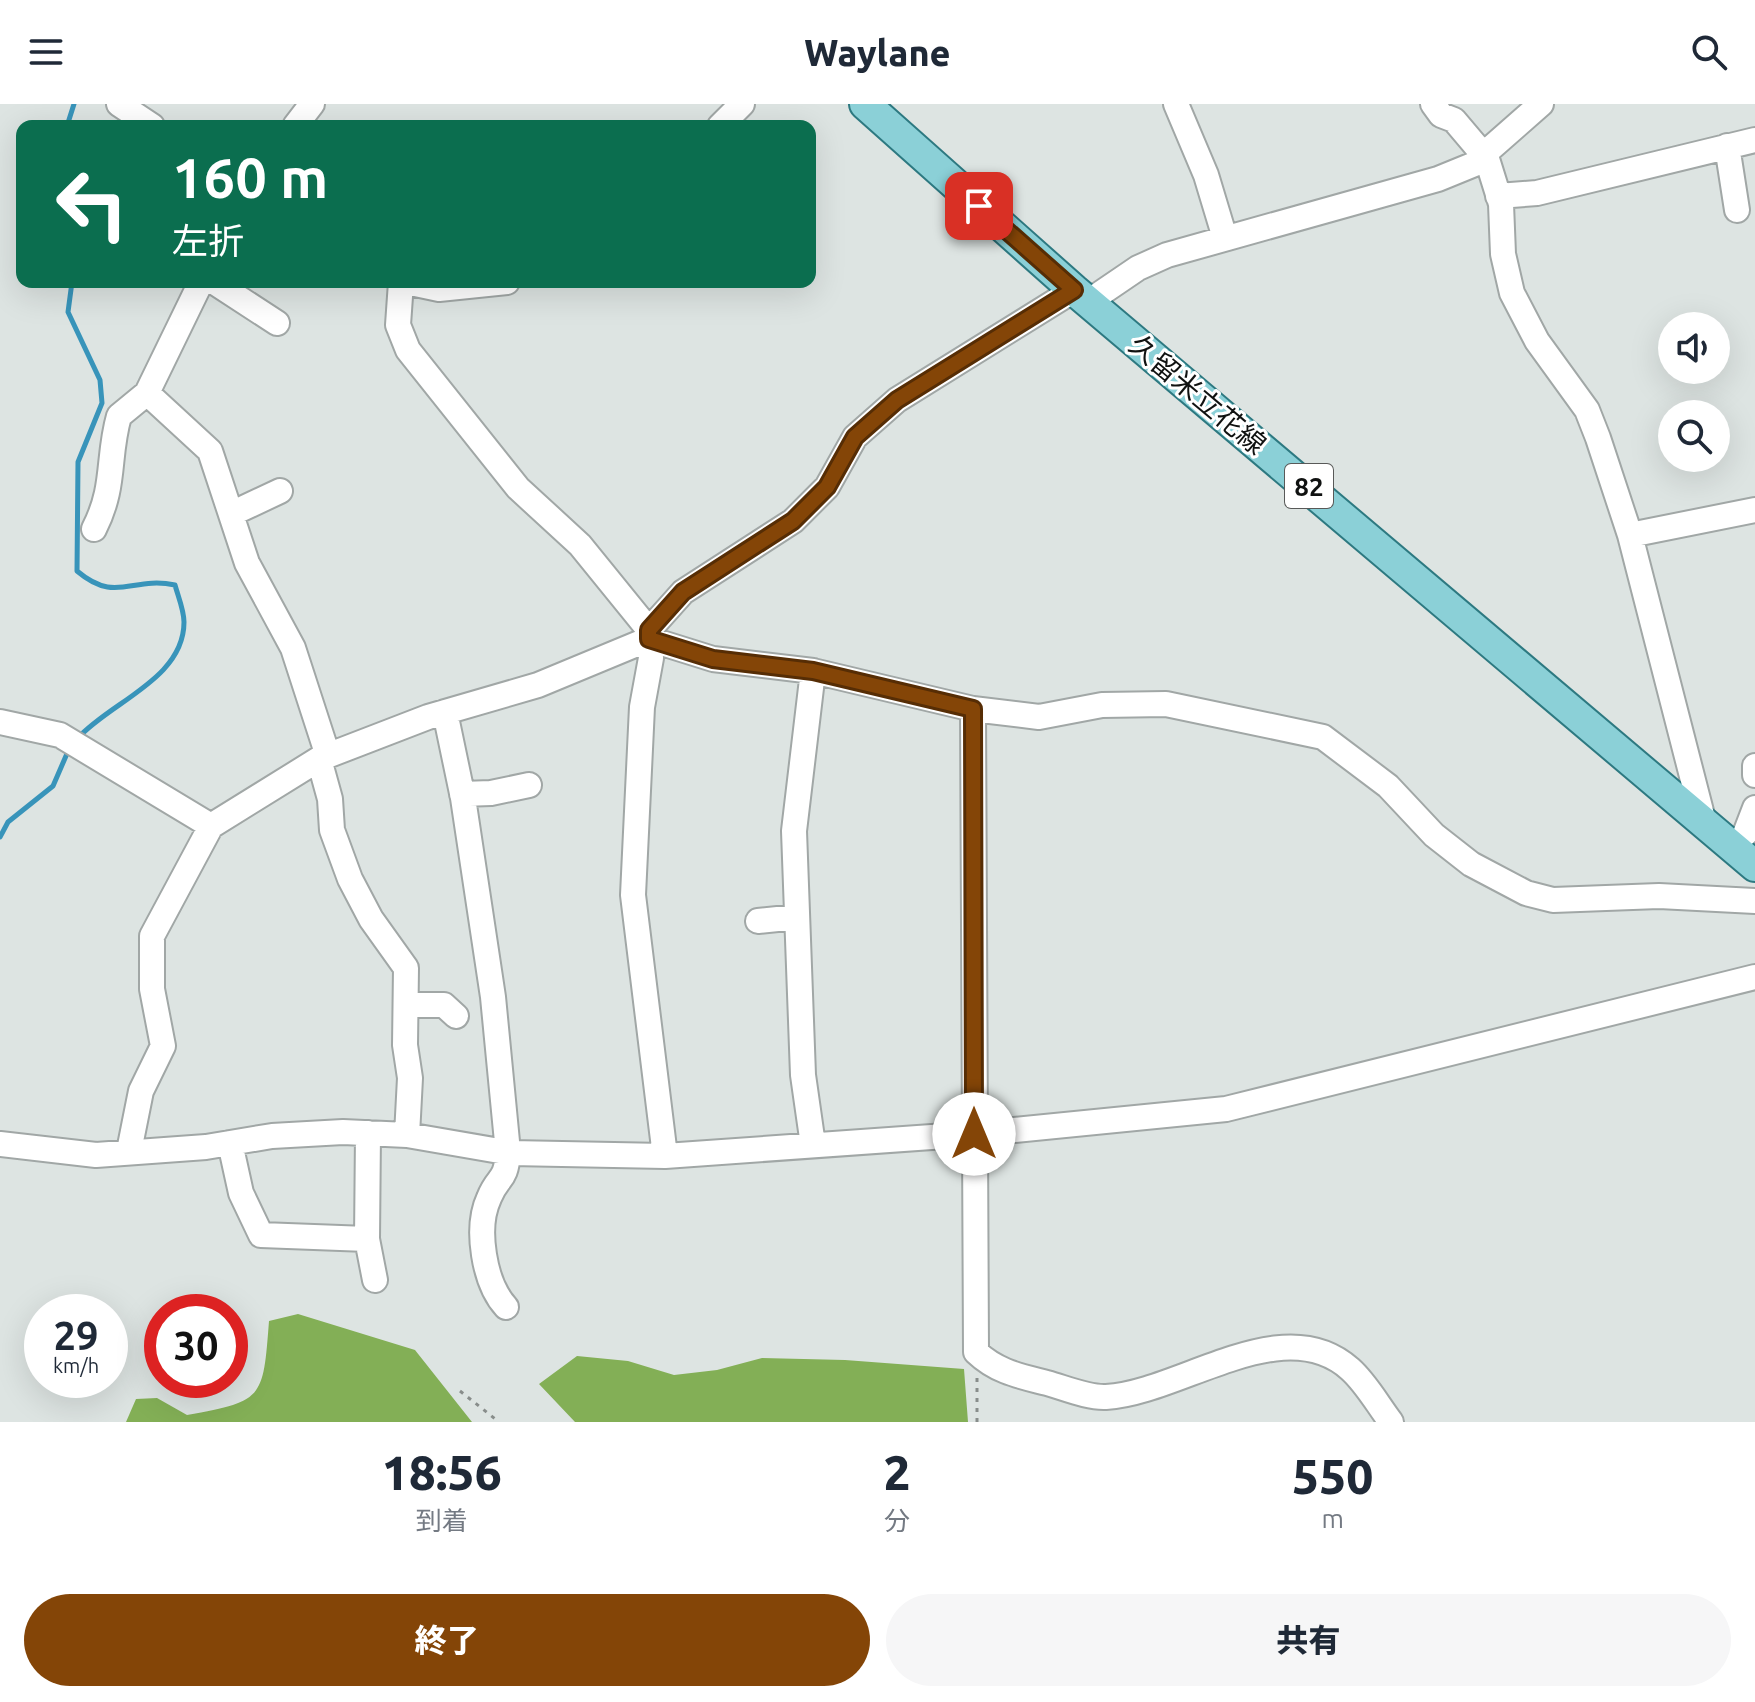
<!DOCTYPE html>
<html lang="ja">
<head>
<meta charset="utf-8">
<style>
  body { margin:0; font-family:Ubuntu,"Noto Sans JP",sans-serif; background:#f6f6f7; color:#1f2937; height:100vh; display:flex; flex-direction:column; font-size:30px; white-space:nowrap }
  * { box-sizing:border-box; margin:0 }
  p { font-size:26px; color:#747a83 }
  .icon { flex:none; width:44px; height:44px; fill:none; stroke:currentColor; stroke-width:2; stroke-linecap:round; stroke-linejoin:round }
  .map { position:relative; height:1318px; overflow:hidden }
  .panel { display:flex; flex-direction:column; background:#fff; flex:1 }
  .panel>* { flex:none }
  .guide { position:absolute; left:16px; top:16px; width:800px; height:168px; border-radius:16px; box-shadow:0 8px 32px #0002; background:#0b6e4f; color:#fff; overflow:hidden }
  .fabs { position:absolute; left:1658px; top:208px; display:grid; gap:16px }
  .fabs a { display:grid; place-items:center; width:72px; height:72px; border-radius:50%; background:#fff; box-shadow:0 8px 32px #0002; font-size:40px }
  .speed { position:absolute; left:24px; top:1190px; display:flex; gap:16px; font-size:40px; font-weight:700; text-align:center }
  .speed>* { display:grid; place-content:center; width:104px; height:104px; border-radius:50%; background:#fff; box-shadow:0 8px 32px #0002; line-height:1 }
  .speed small { font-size:20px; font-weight:400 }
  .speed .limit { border:12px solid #d22; background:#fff; color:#111 }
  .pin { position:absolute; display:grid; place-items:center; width:68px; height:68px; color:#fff; margin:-34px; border-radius:16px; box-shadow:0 4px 12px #0006 }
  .me { position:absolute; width:88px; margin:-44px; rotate:0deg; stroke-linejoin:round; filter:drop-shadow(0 0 6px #0008) }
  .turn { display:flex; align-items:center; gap:28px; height:168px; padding:0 24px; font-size:36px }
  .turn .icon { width:104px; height:104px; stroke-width:2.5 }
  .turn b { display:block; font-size:56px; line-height:68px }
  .eta { display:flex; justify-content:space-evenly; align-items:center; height:136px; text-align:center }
  .eta b { font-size:48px; font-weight:800; line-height:56px }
  .action { display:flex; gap:16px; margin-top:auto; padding:16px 24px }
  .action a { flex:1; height:92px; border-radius:48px; background:#844507; color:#fff; font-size:32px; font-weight:800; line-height:92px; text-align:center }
  .action a+a { background:#f6f6f7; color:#1f2937 }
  header { display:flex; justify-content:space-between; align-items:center; height:104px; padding:0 24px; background:#fff; font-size:36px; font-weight:800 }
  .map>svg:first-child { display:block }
</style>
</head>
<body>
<header><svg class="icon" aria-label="menu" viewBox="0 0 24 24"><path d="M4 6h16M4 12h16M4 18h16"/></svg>Waylane<svg class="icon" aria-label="search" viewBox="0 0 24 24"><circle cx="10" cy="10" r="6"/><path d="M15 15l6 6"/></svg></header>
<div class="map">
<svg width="1755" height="1318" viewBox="0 0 1755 1318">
  <rect width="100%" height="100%" fill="#dde4e2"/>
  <path fill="#83af56" d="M298 1210 415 1246 472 1318H126L136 1295 157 1294 187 1311C264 1297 263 1295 269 1217Z
    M577 1252 628 1257 674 1271 717 1266 762 1254 845 1256 964 1265 968 1318H575L539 1280Z"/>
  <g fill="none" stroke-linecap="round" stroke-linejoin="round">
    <path stroke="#3894ba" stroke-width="5" d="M67 22 74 0
      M72 178 68 208 100 276 102 299 78 358 77 467C116 500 131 472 175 481 178 492 184 506 184 518 184 575 110 598 78 634
      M0 733 8 718 53 682 69 645"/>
    <defs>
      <path id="minor" d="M119 0 152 22
        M1176 0 1206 71 1225 134
        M1433 0 1441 11 1454 16 1487 55 1501 100 1503 150 1512 189 1537 237 1587 306 1598 334 1630 431 1704 719
        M295 22 312 0
        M720 22 742 0
        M1727 42 1737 106
        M1483 51 1541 0
        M1498 92 1537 89 1755 36
        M214 178 277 219
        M401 178 398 221 408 246 518 384 580 441 649 526 651 554 642 603 633 791 665 1052
        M406 178 439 185 507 178
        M1088 198 1138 164 1167 151 1438 75 1487 55
        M147 289 210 347 247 459 293 544 328 652
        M231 410 280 387
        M94 425C116 382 107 354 119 312L147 289 201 178
        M1630 431 1755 406
        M649 526 683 488 793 417 827 383 855 333 897 296 1074 186
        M813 567 794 727 803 971 813 1041
        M973 605 976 1248C997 1268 1020 1272 1047 1279 1065 1284 1088 1294 1106 1293 1180 1289 1283 1205 1350 1265 1366 1279 1378 1301 1391 1318
        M445 608 463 694 493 893 508 1048C506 1079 498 1071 489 1094 475 1124 484 1179 506 1203
        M0 618 60 631 211 722
        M319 655 330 695 332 726 350 775 371 815 406 864 405 941 410 974 407 1031
        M1755 662V671
        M462 690 491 689 529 681
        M1745 730 1755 704
        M758 817 797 813
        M406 901H444L456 912
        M368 1029 367 1135 375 1176
        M230 1039 241 1089 261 1131 367 1135
        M0 1040 96 1051 206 1043 272 1032 343 1028 407 1031 511 1049 665 1052 974 1030 1226 1005 1755 873
        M129 1047 141 987 163 942 152 885V832L211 722 319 655 428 613 538 581 649 535 713 555 813 567 973 605 1039 613 1102 601 1166 600 1323 633 1388 682 1434 731 1471 760 1526 789 1553 796 1659 792 1755 797"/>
      <path id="major" d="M865 0 1074 186 1755 762"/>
    </defs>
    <use href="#minor" stroke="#a1a7a6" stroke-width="28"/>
    <use href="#major" stroke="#2d7981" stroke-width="34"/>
    <path stroke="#888d8b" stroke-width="3" stroke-dasharray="4 6" stroke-linecap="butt" d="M977 1274V1318
      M460 1287 499 1318"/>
    <use href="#minor" stroke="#fff" stroke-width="24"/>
    <use href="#major" stroke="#8bd0d7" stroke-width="30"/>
  </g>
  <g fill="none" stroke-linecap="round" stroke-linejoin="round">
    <defs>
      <path id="route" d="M974 1030 973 605 813 567 713 555 649 535V526L683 488 793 417 827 383 855 333 897 296 1074 186 979 102"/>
    </defs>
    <use href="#route" stroke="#562d05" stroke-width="20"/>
    <use href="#route" stroke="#844507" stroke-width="14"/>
  </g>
  <g text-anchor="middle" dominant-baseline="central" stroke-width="6" stroke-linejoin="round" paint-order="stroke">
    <rect fill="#fff" stroke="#585958" stroke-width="2" x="1285" y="360" width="48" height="44" rx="6"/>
    <g font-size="26" font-weight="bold" fill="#101211">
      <text x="1309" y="382">82</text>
    </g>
    <g font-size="28" fill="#101211" stroke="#fff">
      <text transform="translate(1198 290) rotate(40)">久留米立花線</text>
    </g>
  </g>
</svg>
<div class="fabs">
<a><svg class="icon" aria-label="sound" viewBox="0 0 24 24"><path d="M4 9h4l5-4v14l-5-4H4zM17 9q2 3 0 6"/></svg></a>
<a><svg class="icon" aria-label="search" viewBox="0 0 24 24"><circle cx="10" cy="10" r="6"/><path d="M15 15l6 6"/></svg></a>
</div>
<div class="speed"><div>29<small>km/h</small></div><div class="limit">30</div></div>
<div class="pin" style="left:979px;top:102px;background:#d93025"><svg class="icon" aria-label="arrive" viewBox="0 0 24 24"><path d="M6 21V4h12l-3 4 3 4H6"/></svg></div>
<svg class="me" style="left:974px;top:1030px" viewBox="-20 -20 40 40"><circle r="19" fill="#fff"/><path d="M0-13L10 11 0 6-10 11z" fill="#844507"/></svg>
<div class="guide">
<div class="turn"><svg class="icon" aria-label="left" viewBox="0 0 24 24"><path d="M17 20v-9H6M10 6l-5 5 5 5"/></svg><div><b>160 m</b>左折</div></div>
</div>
</div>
<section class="panel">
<div class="eta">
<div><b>18:56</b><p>到着</p></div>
<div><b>2</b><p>分</p></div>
<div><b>550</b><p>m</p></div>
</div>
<div class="action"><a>終了</a><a>共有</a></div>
</section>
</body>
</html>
